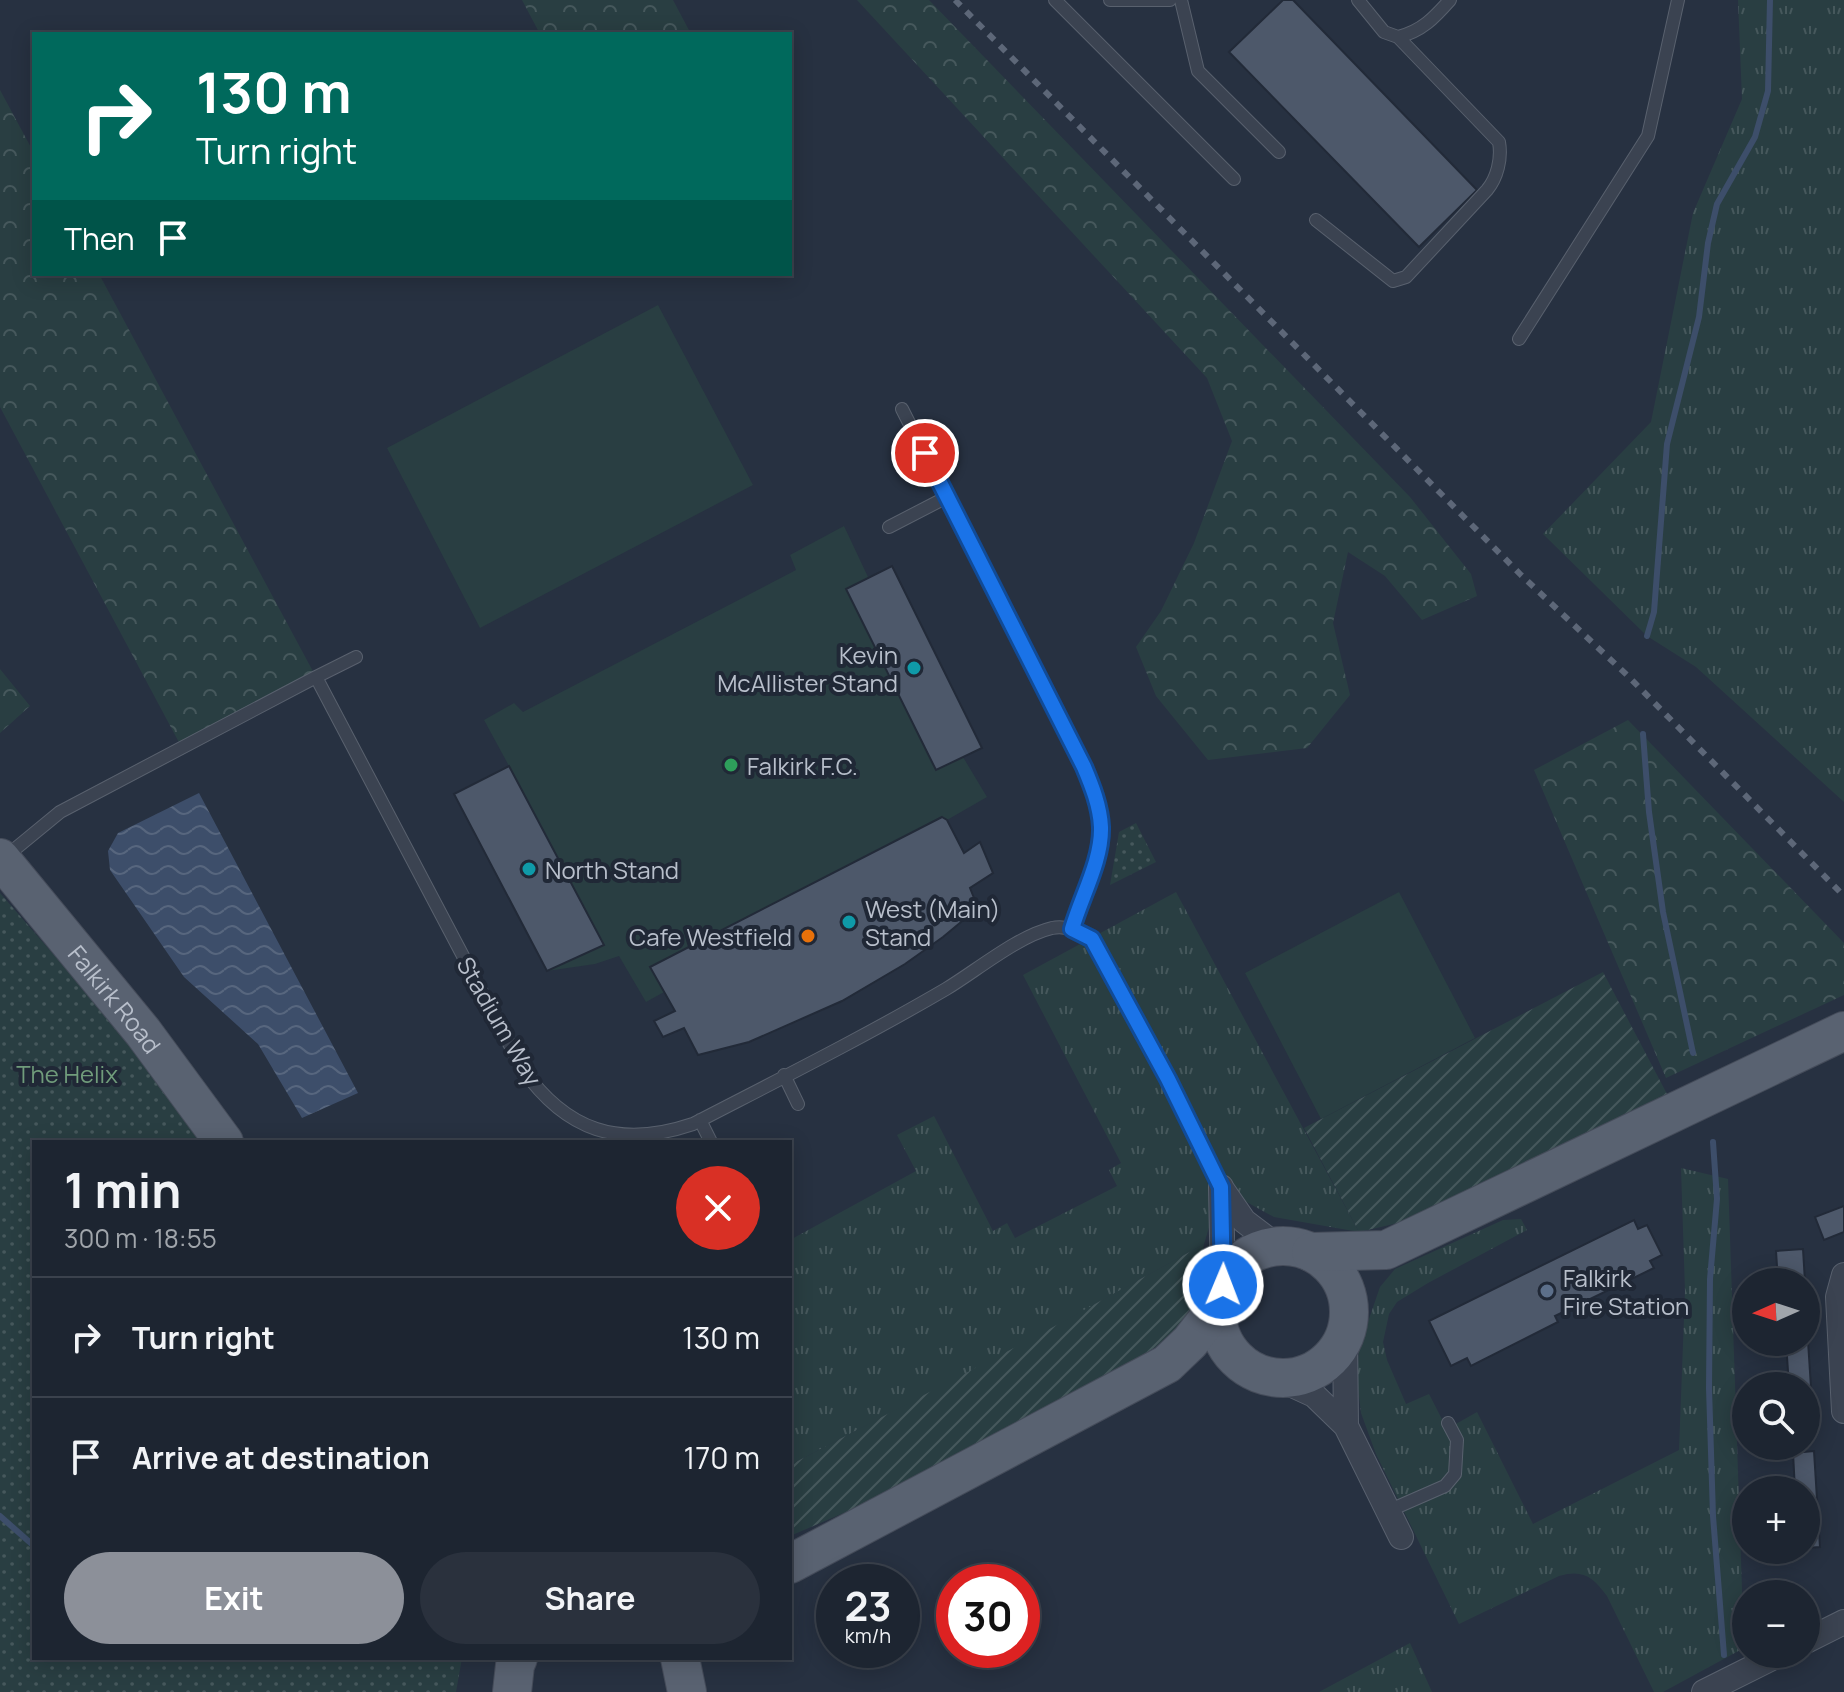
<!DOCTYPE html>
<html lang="en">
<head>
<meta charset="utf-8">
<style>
  body { margin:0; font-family:Manrope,sans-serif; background:#2a313d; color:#f1f3f6; height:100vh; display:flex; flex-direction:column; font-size:30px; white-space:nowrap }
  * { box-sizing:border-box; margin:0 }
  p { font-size:26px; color:#a0a5ab }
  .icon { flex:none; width:44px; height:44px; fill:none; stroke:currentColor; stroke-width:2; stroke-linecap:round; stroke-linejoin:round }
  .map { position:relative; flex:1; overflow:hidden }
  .side { position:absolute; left:32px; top:1140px; width:760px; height:520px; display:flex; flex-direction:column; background:#1d2531; border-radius:0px; box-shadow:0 4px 20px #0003,0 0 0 2px #3b424d }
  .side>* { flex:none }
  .hud { position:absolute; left:32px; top:32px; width:760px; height:244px; border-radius:0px; box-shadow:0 4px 20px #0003,0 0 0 2px #3b424d; background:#00695c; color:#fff; overflow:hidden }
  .needle { width:52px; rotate:267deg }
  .controls { position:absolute; left:1732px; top:1268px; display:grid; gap:16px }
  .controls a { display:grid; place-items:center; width:88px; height:88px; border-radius:50%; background:#1d2531; box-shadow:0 4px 20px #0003,0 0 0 2px #3b424d; font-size:40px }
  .speed { position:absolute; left:816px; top:1564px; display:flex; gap:16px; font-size:40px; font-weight:700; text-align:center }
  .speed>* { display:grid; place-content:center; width:104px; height:104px; border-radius:50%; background:#1d2531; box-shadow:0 4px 20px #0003,0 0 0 2px #3b424d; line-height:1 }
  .speed small { font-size:20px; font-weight:400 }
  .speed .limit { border:12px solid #d22; background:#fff; color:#111 }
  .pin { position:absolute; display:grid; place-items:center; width:68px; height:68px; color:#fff; margin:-34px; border:4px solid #fff; border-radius:50%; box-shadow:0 2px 8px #0007 }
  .me { position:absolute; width:88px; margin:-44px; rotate:1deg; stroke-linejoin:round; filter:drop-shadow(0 0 6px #0008) }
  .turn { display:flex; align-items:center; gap:28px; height:168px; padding:0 32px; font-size:36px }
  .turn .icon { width:104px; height:104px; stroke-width:2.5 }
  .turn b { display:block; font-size:56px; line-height:68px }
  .then { display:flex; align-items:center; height:76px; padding:0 32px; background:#0003; gap:16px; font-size:30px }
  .round { display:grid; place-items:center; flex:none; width:84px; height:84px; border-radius:42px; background:#2a313d }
  .head { display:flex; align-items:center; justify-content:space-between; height:136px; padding:0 32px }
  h1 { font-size:48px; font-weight:700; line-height:60px }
  .action { display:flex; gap:16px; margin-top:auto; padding:16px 32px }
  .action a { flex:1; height:92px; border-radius:48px; background:#8c9099; color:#fff; font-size:32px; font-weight:700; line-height:92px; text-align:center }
  .action a+a { background:#2a313d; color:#f1f3f6 }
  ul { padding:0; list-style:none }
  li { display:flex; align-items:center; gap:24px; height:120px; padding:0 32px; border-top:2px solid #3b424d }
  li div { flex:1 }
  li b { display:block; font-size:30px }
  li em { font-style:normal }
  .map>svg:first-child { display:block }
</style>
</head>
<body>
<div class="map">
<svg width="1844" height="1692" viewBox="0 0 1844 1692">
  <defs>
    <pattern id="grass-tufts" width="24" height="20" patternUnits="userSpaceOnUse" patternTransform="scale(2)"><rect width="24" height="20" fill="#293e42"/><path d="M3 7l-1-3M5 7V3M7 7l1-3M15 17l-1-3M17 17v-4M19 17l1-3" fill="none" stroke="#46585c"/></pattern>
    <pattern id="forest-crowns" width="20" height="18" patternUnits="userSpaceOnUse" patternTransform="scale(2)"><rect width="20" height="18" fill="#293e42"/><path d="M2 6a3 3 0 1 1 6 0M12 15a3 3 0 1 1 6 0" fill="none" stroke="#46585c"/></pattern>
    <pattern id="park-dots" width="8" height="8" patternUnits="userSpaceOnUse" patternTransform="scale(2)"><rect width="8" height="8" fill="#293e42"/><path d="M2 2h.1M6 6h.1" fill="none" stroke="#46585c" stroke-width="1.8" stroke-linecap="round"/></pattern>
    <pattern id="garden-furrows" width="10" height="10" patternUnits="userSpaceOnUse" patternTransform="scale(2)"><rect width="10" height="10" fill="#293e42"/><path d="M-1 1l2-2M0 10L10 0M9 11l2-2" fill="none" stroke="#46585c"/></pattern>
    <pattern id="water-waves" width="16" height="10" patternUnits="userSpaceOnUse" patternTransform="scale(2)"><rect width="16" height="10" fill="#3d4e6a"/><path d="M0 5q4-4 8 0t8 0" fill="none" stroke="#57667e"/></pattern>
  </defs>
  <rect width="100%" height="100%" fill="#273141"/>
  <path fill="url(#grass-tufts)" d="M1738 0H1844V802L1696 667 1647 636 1543 534 1651 422 1693 213 1742 99Z
    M1176 892 1359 1232 1274 1217 1221 1188 1204 1244 1027 1342 790 1465V1240L916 1171 897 1135 934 1116 993 1231 1007 1223 1015 1238 1117 1186 1109 1170 1121 1163 1023 975Z
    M1681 1168 1728 1179 1744 1648 1663 1692H1654L1607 1596C1593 1577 1583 1569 1559 1576L1459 1624 1376 1454 1361 1413 1357 1380 1359 1348 1380 1287 1395 1269 1503 1220 1521 1219 1527 1230 1428 1283 1397 1302 1389 1314 1383 1342 1387 1360 1406 1404 1429 1394 1447 1429 1477 1412 1533 1524 1679 1450 1685 1291Z
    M1410 1643 1432 1692H1319Z"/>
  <path fill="url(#forest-crowns)" d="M522 0H673L691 34H540Z
    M857 0H929L1410 497 1471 574 1477 596 1422 620 1385 576 1348 552 1333 623 1350 695 1307 748 1208 760 1156 696 1136 647 1161 611 1194 543 1232 441 1207 378Z
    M0 90 34 153V274H99L316 677 182 748 0 407Z
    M0 669 30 706 0 733Z
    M1628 720 1844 943V995L1666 1078 1534 770Z"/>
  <path fill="url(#park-dots)" d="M1136 823 1156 862 1110 885 1119 832Z
    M0 893 217 1142H34V1658H462L456 1692H0Z"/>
  <path fill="url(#garden-furrows)" d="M1603 972 1667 1094 1398 1223 1359 1232 1304 1128Z
    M1204 1244 1189 1315 1181 1332 1104 1378 860 1506 790 1536V1465L1033 1338Z"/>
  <path fill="#293e42" d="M658 305 753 485 480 628 387 448Z
    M844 526 868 577 892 566 982 748 963 757 987 797 947 820 964 853 980 842 993 873 970 888 978 908C896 977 803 1028 698 1055L684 1028 663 1037 654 1021 675 1010 664 992 646 1002 619 956 595 964 547 971 454 794 509 766 484 720 514 703 523 712 796 570 790 555Z
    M1399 892 1475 1038 1321 1119 1245 973Z"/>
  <path fill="url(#water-waves)" d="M199 793 358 1093 302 1118 258 1044 184 977 110 870 108 851 118 833Z"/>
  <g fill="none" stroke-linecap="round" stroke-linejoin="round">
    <path stroke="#3d4e6a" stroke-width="6" d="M1647 636 1654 612 1667 444 1699 317 1708 243 1717 204 1755 137 1768 91 1770 0
      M1643 734 1649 812 1663 912 1693 1053
      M1713 1142 1717 1199 1710 1279 1709 1388 1713 1516 1724 1655
      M0 1516 34 1546"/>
  </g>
  <path fill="#4d586a" stroke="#222a38" stroke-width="2" d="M1283 0H1293L1477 190 1419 247 1229 52Z
    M892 566 982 748 936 770 846 589Z
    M509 766 604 945 547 971 454 794Z
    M942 817 947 820 964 853 980 842 993 873 970 888 978 908 943 937 905 964 842 1001 749 1042 698 1055 684 1028 663 1037 654 1021 675 1011 650 967Z
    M1844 1206V1232L1824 1240 1815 1217Z
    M1634 1220 1638 1229 1647 1225 1662 1255 1650 1261 1654 1268 1555 1316 1558 1322 1471 1366 1467 1358 1451 1366 1429 1321Z
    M1803 1249 1805 1282H1778L1776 1251Z
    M1808 1341 1814 1434 1806 1435V1386H1789L1786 1342Z
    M1814 1451 1820 1547 1806 1548V1490H1795L1793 1453Z
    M1794 1584 1798 1594H1773Z"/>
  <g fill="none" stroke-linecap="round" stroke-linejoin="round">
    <defs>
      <path id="service" d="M1055 0 1234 179
        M1110 0H1170
        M1181 0 1198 71 1279 152
        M1398 37C1422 31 1434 18 1450 0
        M1316 220 1393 281 1406 277 1487 190C1497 178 1502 159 1499 142L1398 37 1384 32 1358 0
        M1519 339 1648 136 1678 0
        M902 409 1084 767C1092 786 1100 806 1101 827 1102 861 1082 897 1072 929
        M889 527 947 497
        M316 677 356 657
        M4 858 60 812 316 677 522 1068C566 1131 619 1149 693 1124 778 1080 864 1037 946 989 976 971 1018 936 1052 928 1067 925 1080 931 1092 939L1168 1079 1221 1187
        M784 1075 798 1104
        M700 1120 711 1142
        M1388 1511 1445 1486 1455 1474 1457 1440 1448 1423"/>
      <path id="minor" d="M1221 1187 1223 1285
        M1222 1189 1244 1221 1277 1246
        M1844 1275 1838 1297 1844 1411
        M1277 1378 1314 1395 1346 1426 1345 1335
        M1346 1426 1401 1537
        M1806 1641 1844 1622
        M1704 1692 1780 1654"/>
      <g id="primary">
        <path id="s1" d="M0 858 143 1032 224 1142"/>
        <circle cx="1283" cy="1312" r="66"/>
        <path d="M1311 1252 1386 1250 1844 1031"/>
        <path d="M790 1564 1167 1364 1190 1342 1217 1307"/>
        <path d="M680 1658 687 1692"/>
        <path d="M512 1692 515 1665 518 1658"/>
      </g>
    </defs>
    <use href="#service" stroke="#59616e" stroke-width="14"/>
    <use href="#minor" stroke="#59616e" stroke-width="26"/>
    <use href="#primary" stroke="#454c5a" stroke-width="40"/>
    <use href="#service" stroke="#3b4351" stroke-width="12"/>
    <use href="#minor" stroke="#3b4351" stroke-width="24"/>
    <use href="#primary" stroke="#596271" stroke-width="38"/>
    <path stroke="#5d6778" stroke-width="6" stroke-dasharray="8 8" stroke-linecap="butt" d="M955 0 1521 575 1629 677 1844 896"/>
  </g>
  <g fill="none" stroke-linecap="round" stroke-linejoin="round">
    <defs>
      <path id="route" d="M925 453 1084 767C1092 786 1100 806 1101 827 1102 861 1081 897 1072 929L1092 939 1168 1079 1221 1187 1223 1285"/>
    </defs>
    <use href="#route" stroke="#114b97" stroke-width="20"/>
    <use href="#route" stroke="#1a73e8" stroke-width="14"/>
  </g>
  <g fill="#0f9aa8" stroke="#202836" stroke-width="3">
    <circle cx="914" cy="668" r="8"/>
    <circle cx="529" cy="869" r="8"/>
    <circle cx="849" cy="922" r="8"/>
  </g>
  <circle fill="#2e9e5b" stroke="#202836" stroke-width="3" cx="731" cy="765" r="8"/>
  <circle fill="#e8710a" stroke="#202836" stroke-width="3" cx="808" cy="936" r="8"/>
  <circle fill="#5c6f8a" stroke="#202836" stroke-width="3" cx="1547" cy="1291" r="8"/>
  <g text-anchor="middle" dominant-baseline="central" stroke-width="8" stroke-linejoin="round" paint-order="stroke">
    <g font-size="24" fill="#b8bfcb" stroke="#202836" text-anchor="start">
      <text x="898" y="654" text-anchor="end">Kevin<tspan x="898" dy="28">McAllister Stand</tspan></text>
      <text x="747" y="765">Falkirk F.C.</text>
      <text x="545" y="869">North Stand</text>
      <text x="865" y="908">West (Main)<tspan x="865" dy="28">Stand</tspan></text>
      <text x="792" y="936" text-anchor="end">Cafe Westfield</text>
      <text x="1563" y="1277">Falkirk<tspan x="1563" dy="28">Fire Station</tspan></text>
    </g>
    <g font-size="24" fill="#b8bfcb" stroke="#202836">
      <text stroke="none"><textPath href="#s1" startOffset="182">Falkirk Road</textPath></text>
      <text transform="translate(500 1021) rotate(60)">Stadium Way</text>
    </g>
    <g font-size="24" fill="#709c7b" stroke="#202836">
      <text x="67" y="1073">The Helix</text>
    </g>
  </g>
</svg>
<div class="controls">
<a><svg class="needle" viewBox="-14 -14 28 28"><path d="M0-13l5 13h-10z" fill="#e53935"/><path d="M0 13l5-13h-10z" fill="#a0a5ab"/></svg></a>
<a><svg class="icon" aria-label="search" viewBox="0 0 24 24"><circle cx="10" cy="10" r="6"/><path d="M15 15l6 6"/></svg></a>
<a>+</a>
<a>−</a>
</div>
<div class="speed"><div>23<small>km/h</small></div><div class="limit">30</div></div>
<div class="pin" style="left:925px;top:453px;background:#d93025"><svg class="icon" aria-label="arrive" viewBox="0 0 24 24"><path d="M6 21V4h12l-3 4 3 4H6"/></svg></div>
<svg class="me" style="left:1223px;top:1285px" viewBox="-20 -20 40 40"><circle r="17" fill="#1a73e8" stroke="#fff" stroke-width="3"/><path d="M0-11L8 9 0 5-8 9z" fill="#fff"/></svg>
<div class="hud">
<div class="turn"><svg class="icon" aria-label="right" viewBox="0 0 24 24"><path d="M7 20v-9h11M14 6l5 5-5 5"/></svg><div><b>130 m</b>Turn right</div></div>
<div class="then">Then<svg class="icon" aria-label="arrive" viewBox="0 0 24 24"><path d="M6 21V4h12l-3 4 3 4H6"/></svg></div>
</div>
<section class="side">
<div class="head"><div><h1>1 min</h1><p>300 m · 18:55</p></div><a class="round" style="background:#d93025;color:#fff"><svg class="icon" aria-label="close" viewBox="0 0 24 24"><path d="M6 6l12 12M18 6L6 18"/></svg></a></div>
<ul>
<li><svg class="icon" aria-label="right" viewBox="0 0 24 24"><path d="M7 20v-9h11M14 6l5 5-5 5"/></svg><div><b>Turn right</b></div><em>130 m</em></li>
<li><svg class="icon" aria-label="arrive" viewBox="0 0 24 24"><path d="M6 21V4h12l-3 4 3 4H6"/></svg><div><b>Arrive at destination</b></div><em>170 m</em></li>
</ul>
<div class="action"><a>Exit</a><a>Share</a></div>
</section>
</div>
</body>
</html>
